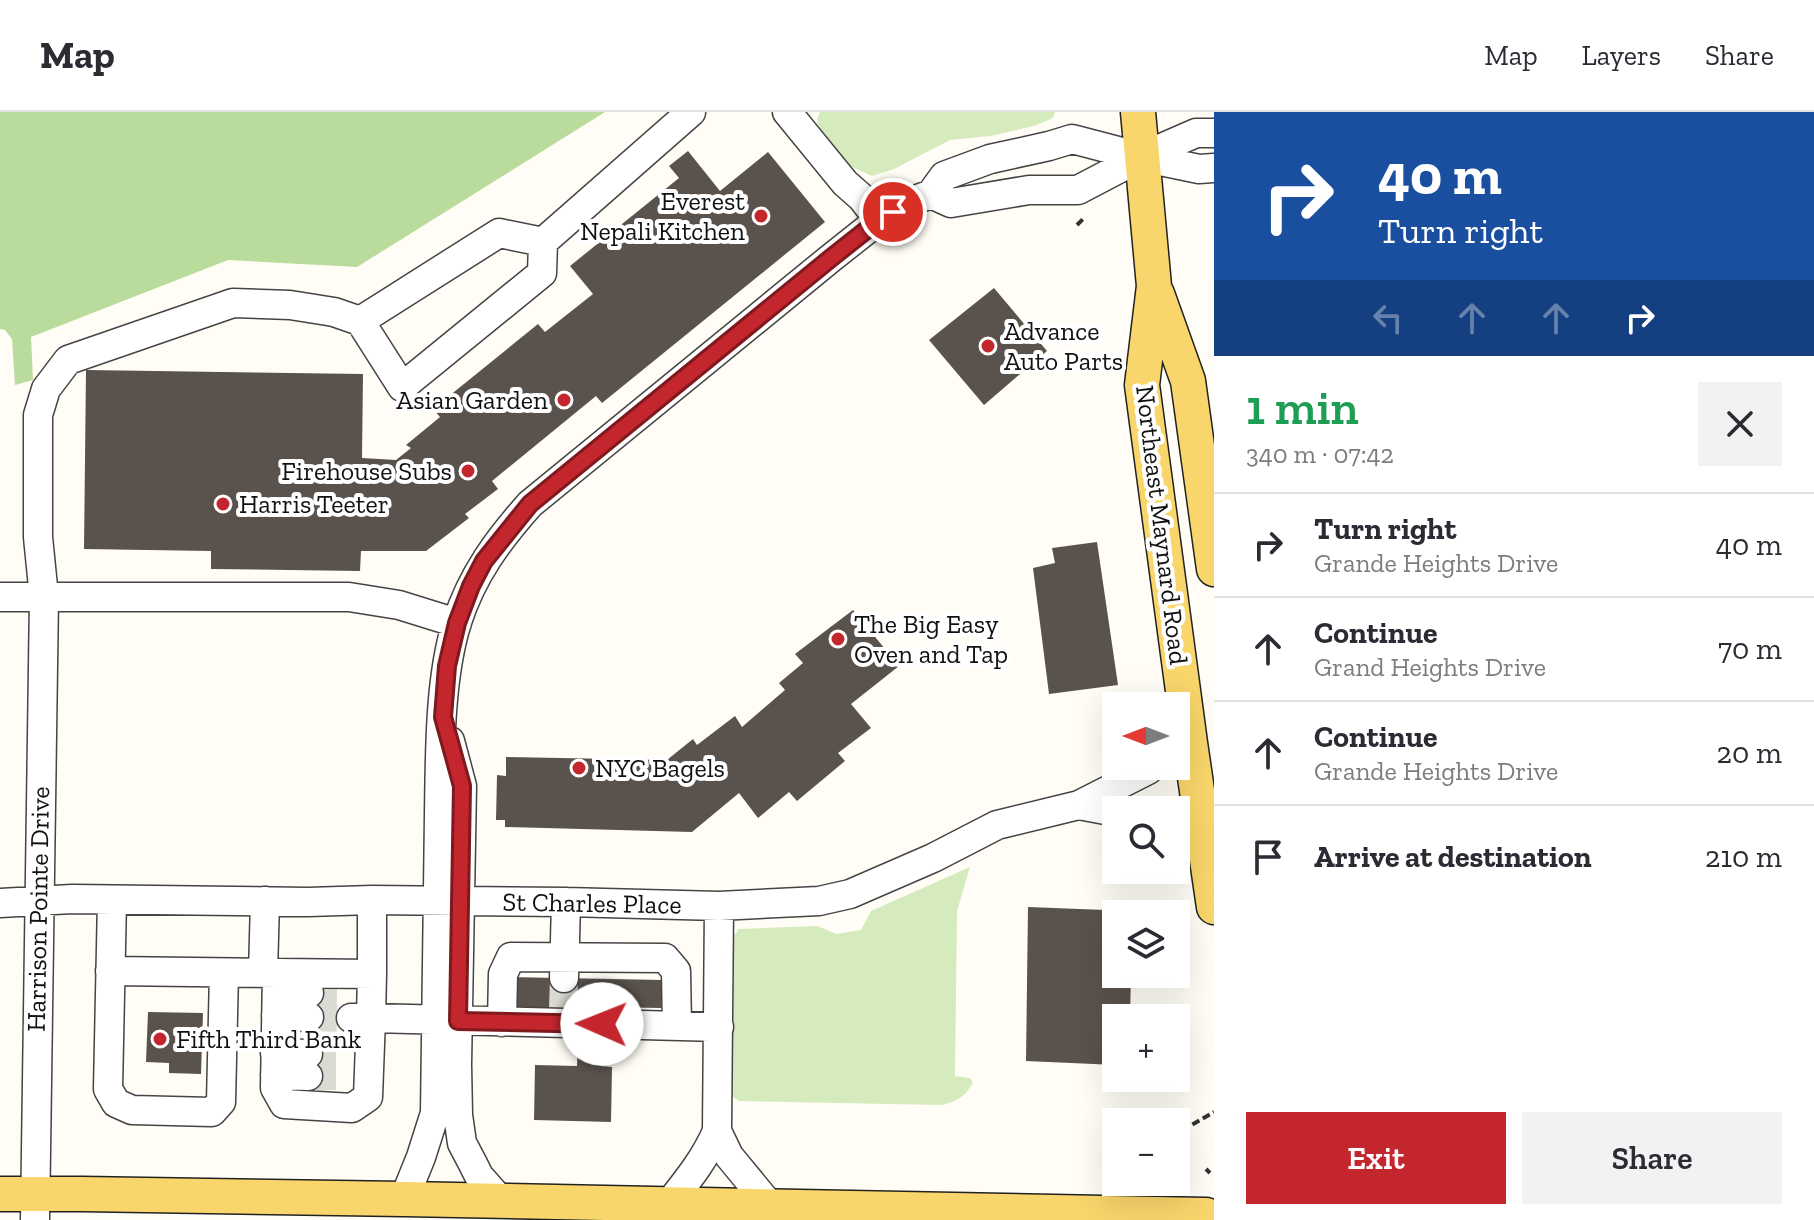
<!DOCTYPE html>
<html lang="en">
<head>
<meta charset="utf-8">
<style>
  body { margin:0; font-family:"Zilla Slab",serif; background:#f2f2f3; color:#2b2b33; height:100vh; display:flex; flex-direction:column; font-size:30px; white-space:nowrap }
  * { box-sizing:border-box; margin:0 }
  p { font-size:26px; color:#7c7c81 }
  .icon { flex:none; width:44px; height:44px; fill:none; stroke:currentColor; stroke-width:2; stroke-linecap:round; stroke-linejoin:round }
  .map { position:relative; flex:1; overflow:hidden }
  .side { display:flex; flex-direction:column; background:#fff; width:600px }
  .side>* { flex:none }
  .banner { background:#1a4fa0; color:#fff; overflow:hidden }
  .needle { width:52px; rotate:270deg }
  .controls { position:absolute; left:1102px; top:580px; display:grid; gap:16px }
  .controls a { display:grid; place-items:center; width:88px; height:88px; border-radius:0px; background:#fff; box-shadow:0 8px 32px #0002; font-size:40px }
  .pin { position:absolute; display:grid; place-items:center; width:68px; height:68px; color:#fff; margin:-34px; border:4px solid #fff; border-radius:50%; box-shadow:0 2px 8px #0007 }
  .me { position:absolute; width:88px; margin:-44px; rotate:271deg; stroke-linejoin:round; filter:drop-shadow(0 0 6px #0008) }
  .turn { display:flex; align-items:center; gap:28px; height:168px; padding:0 32px; font-size:36px }
  .turn .icon { width:104px; height:104px; stroke-width:2.5 }
  .turn b { display:block; font-size:56px; line-height:68px }
  .lanes { display:flex; align-items:center; height:76px; padding:0 32px; background:#0003; justify-content:center; gap:40px; direction:ltr }
  .lanes .off { opacity:.35 }
  .round { display:grid; place-items:center; flex:none; width:84px; height:84px; border-radius:0px; background:#f2f2f3 }
  .overview { display:flex; align-items:center; justify-content:space-between; height:136px; padding:0 32px }
  h1 { font-size:48px; font-weight:600; line-height:60px; color:#1e9e55 }
  .button { display:flex; gap:16px; margin-top:auto; padding:16px 32px }
  .button a { flex:1; height:92px; border-radius:0px; background:#c4262e; color:#fff; font-size:32px; font-weight:600; line-height:92px; text-align:center }
  .button a+a { background:#f2f2f3; color:#2b2b33 }
  ul { padding:0; list-style:none }
  li { display:flex; align-items:center; gap:24px; height:104px; padding:0 32px; border-top:2px solid #e1e1e2 }
  li div { flex:1 }
  li b { display:block; font-size:30px }
  li em { font-style:normal }
  header { display:flex; align-items:center; gap:48px; box-sizing:border-box; height:112px; padding:0 40px; background:#fff; border-bottom:2px solid #e1e1e2 }
  header strong { font-size:38px }
  nav { display:flex; gap:44px; margin-inline-start:auto; font-size:28px }
  main { display:flex; flex:1; min-height:0 }
  .map>svg:first-child { display:block }
</style>
</head>
<body>
<header>
<strong>Map</strong>
<nav><a>Map</a><a>Layers</a><a>Share</a></nav>
</header>
<main>
<div class="map">
<svg width="1214" height="1108" viewBox="0 0 1214 1108">
  <rect width="100%" height="100%" fill="#fffdf5"/>
  <path fill="#d5ebbd" d="M820 0H1055L1053 6 1034 14 990 24 950 28 894 57 872 64 850 54 818 13 817 7Z
    M970 755 957 799 955 964 970 966 973 971C964 985 957 990 941 993L739 989 729 982 730 822H736L738 817 818 814 836 822 861 818 871 799Z"/>
  <path fill="#b9dc9c" d="M0 0H605L357 155 228 148 31 225 33 268 15 273 12 227 5 218 0 217Z"/>
  <path fill="#5a524d" d="M688 39 720 79 768 40 825 110 602 291 596 284 492 369 498 377 465 402 469 406 426 439H361L360 459 211 457V439L84 437 86 258 363 262 362 346 396 348 411 336 406 333 440 305 433 297 538 212 545 220 593 182 570 154 679 66 669 54Z
    M994 176 1047 239 984 293 929 228Z
    M1097 430 1118 573 1049 582 1033 456 1055 451 1052 436Z
    M853 498 899 554 851 592 871 616 838 641 845 649 797 689 789 680 758 706 739 681 692 720 505 715V708H496L497 663 506 664V645L667 648 693 627 697 633 735 604 742 615 785 578 779 571 803 551 795 542Z
    M1028 795 1131 799V802H1116V862H1131L1130 906H1116V953L1026 949Z
    M507 865 662 868 661 896 602 895 601 954 612 955 611 1010 534 1008 535 953 577 954 579 897 506 895Z
    M148 900 203 901 201 962 169 961V951L146 950Z"/>
  <g fill="none" stroke-linecap="round" stroke-linejoin="round">
    <path stroke="#dbdad3" stroke-width="28" stroke-dasharray="28 14" stroke-linecap="butt" d="M309 881 351 882
      M563 897 564 866
      M309 905 351 906
      M308 942H349
      M308 964H348"/>
    <defs>
      <path id="minor" d="M787 0 845 71 862 86 879 108
        M931 82 951 91 1029 78H1078L1141 45 1196 21H1214
        M543 130 499 121 360 209 402 275 542 161 543 130 691 0
        M0 485H349L399 493 457 511
        M450 629 462 674 457 953 458 1003 462 1031 473 1052 479 1064 501 1089
        M1079 693 1116 700
        M1176 717 1185 720 1205 736
        M112 788 108 977 116 991 132 998 212 1000 221 990 224 861
        M0 791 72 787 308 790 372 788 566 790 719 794 819 789 850 782 933 746 997 713 1079 693 1148 658 1152 654
        M110 859 372 862V788
        M263 861 265 789
        M277 861 275 976 284 992 352 996 368 985 371 906H351
        M372 862 371 906 719 915
        M564 866 566 790
        M277 881H309
        M276 904 309 905
        M502 910 503 862 511 845 665 846 676 859 677 914
        M275 941 308 942
        M275 963 308 964
        M717 1019 729 1044 771 1095
        M404 1087 421 1045 435 1001C437 902 437 802 439 703 440 643 439 567 457 510 472 463 498 428 530 392L831 146 879 108 907 91 931 82 944 64 990 47 1049 34 1072 27 1141 45 1199 57 1214 56
        M668 1093C687 1069 705 1047 717 1019L719 794
        M35 1108 44 485 38 425V303L46 277 68 248 233 191 290 193 334 200 360 209"/>
      <path id="major" d="M1138 0 1154 174 1142 273 1190 631 1214 795
        M1157 182 1188 269 1214 457
        M0 1082H82L404 1087 1206 1103 1214 1106"/>
    </defs>
    <use href="#minor" stroke="#444" stroke-width="31"/>
    <use href="#major" stroke="#222" stroke-width="37"/>
    <path stroke="#333" stroke-width="4" stroke-dasharray="8 4" stroke-linecap="butt" d="M1077 113 1083 107
      M1176 1051 1183 1043 1179 1025 1183 1018 1214 1000
      M1206 1057 1210 1061"/>
    <use href="#minor" stroke="#fff" stroke-width="28"/>
    <use href="#major" stroke="#f9d66b" stroke-width="34"/>
  </g>
  <g fill="none" stroke-linecap="round" stroke-linejoin="round">
    <defs>
      <path id="route" d="M602 912 458 909 462 674 443 605 447 554 457 511 471 474 484 449 530 392 831 146 879 108 893 100"/>
    </defs>
    <use href="#route" stroke="#7f191e" stroke-width="20"/>
    <use href="#route" stroke="#c4262e" stroke-width="14"/>
  </g>
  <g fill="#c4262e" stroke="#fff" stroke-width="3">
    <circle cx="761" cy="104" r="8"/>
    <circle cx="988" cy="234" r="8"/>
    <circle cx="564" cy="288" r="8"/>
    <circle cx="468" cy="359" r="8"/>
    <circle cx="223" cy="392" r="8"/>
    <circle cx="838" cy="527" r="8"/>
    <circle cx="579" cy="656" r="8"/>
    <circle cx="160" cy="927" r="8"/>
  </g>
  <g text-anchor="middle" dominant-baseline="central" stroke-width="8" stroke-linejoin="round" paint-order="stroke">
    <g font-size="26" fill="#111" stroke="#fff" text-anchor="start">
      <text x="745" y="89" text-anchor="end">Everest<tspan x="745" dy="30">Nepali Kitchen</tspan></text>
      <text x="1004" y="219">Advance<tspan x="1004" dy="30">Auto Parts</tspan></text>
      <text x="548" y="288" text-anchor="end">Asian Garden</text>
      <text x="452" y="359" text-anchor="end">Firehouse Subs</text>
      <text x="239" y="392">Harris Teeter</text>
      <text x="854" y="512">The Big Easy<tspan x="854" dy="30">Oven and Tap</tspan></text>
      <text x="595" y="656">NYC Bagels</text>
      <text x="176" y="927">Fifth Third Bank</text>
    </g>
    <g font-size="26" fill="#111" stroke="#fff">
      <text transform="translate(1162 413) rotate(83)">Northeast Maynard Road</text>
      <text transform="translate(592 791) rotate(1)">St Charles Place</text>
      <text transform="translate(38 797) rotate(-89)">Harrison Pointe Drive</text>
    </g>
  </g>
</svg>
<div class="controls">
<a><svg class="needle" viewBox="-14 -14 28 28"><path d="M0-13l5 13h-10z" fill="#e53935"/><path d="M0 13l5-13h-10z" fill="#7c7c81"/></svg></a>
<a><svg class="icon" aria-label="search" viewBox="0 0 24 24"><circle cx="10" cy="10" r="6"/><path d="M15 15l6 6"/></svg></a>
<a><svg class="icon" aria-label="layers" viewBox="0 0 24 24"><path d="M12 4l9 5-9 5-9-5zM3 14l9 5 9-5"/></svg></a>
<a>+</a>
<a>−</a>
</div>
<div class="pin" style="left:893px;top:100px;background:#d93025"><svg class="icon" aria-label="arrive" viewBox="0 0 24 24"><path d="M6 21V4h12l-3 4 3 4H6"/></svg></div>
<svg class="me" style="left:602px;top:912px" viewBox="-20 -20 40 40"><circle r="19" fill="#fff"/><path d="M0-13L10 11 0 6-10 11z" fill="#c4262e"/></svg>
</div>
<section class="side">
<div class="banner">
<div class="turn"><svg class="icon" aria-label="right" viewBox="0 0 24 24"><path d="M7 20v-9h11M14 6l5 5-5 5"/></svg><div><b>40 m</b>Turn right</div></div>
<div class="lanes"><svg class="icon off" aria-label="left" viewBox="0 0 24 24"><path d="M17 20v-9H6M10 6l-5 5 5 5"/></svg><svg class="icon off" aria-label="ahead" viewBox="0 0 24 24"><path d="M12 20V5M6 11l6-6 6 6"/></svg><svg class="icon off" aria-label="ahead" viewBox="0 0 24 24"><path d="M12 20V5M6 11l6-6 6 6"/></svg><svg class="icon" aria-label="right" viewBox="0 0 24 24"><path d="M7 20v-9h11M14 6l5 5-5 5"/></svg></div>
</div>
<div class="overview"><div><h1>1 min</h1><p>340 m · 07:42</p></div><a class="round"><svg class="icon" aria-label="close" viewBox="0 0 24 24"><path d="M6 6l12 12M18 6L6 18"/></svg></a></div>
<ul>
<li><svg class="icon" aria-label="right" viewBox="0 0 24 24"><path d="M7 20v-9h11M14 6l5 5-5 5"/></svg><div><b>Turn right</b><p>Grande Heights Drive</p></div><em>40 m</em></li>
<li><svg class="icon" aria-label="ahead" viewBox="0 0 24 24"><path d="M12 20V5M6 11l6-6 6 6"/></svg><div><b>Continue</b><p>Grand Heights Drive</p></div><em>70 m</em></li>
<li><svg class="icon" aria-label="ahead" viewBox="0 0 24 24"><path d="M12 20V5M6 11l6-6 6 6"/></svg><div><b>Continue</b><p>Grande Heights Drive</p></div><em>20 m</em></li>
<li><svg class="icon" aria-label="arrive" viewBox="0 0 24 24"><path d="M6 21V4h12l-3 4 3 4H6"/></svg><div><b>Arrive at destination</b></div><em>210 m</em></li>
</ul>
<div class="button"><a>Exit</a><a>Share</a></div>
</section>
</main>
</body>
</html>
